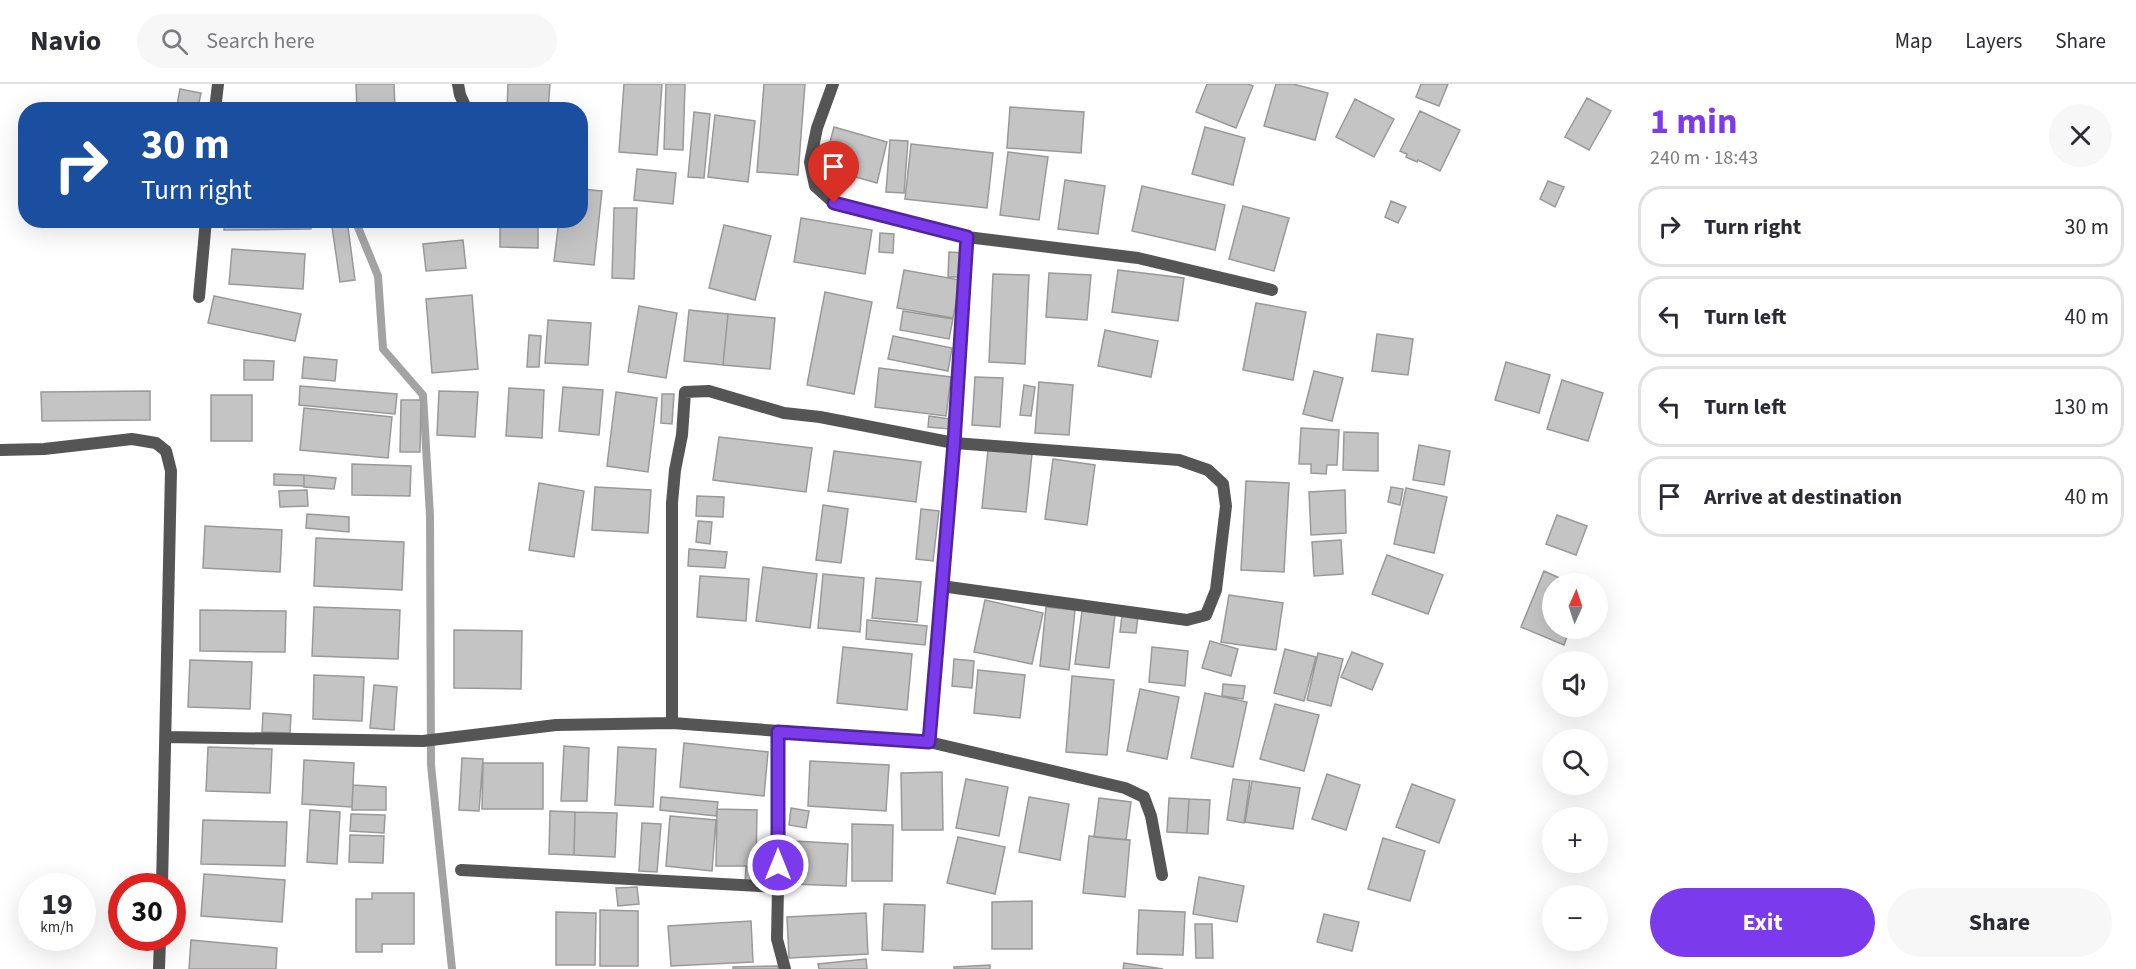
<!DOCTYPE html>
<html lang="en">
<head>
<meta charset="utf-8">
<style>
  body { margin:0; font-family:"Source Sans 3",sans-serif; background:#f7f7f7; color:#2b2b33; height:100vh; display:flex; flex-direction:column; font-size:22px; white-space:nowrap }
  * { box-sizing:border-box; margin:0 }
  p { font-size:20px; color:#7c7c81 }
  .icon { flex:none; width:33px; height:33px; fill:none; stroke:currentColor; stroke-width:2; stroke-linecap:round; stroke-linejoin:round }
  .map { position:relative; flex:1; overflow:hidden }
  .side { display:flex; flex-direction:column; background:#fff; width:510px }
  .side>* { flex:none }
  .guide { position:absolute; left:18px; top:18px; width:570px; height:126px; border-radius:24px; box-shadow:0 6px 24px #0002; background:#1a4fa0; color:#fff; overflow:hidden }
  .needle { width:39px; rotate:3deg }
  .fabs { position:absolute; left:1542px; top:489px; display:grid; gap:12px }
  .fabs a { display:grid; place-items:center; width:66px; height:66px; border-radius:50%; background:#fff; box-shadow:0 6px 24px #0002; font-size:30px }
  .speed { position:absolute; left:18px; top:789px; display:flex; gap:12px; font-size:30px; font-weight:700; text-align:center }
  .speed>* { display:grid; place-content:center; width:78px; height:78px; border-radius:50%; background:#fff; box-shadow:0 6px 24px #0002; line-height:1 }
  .speed small { font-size:15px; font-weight:400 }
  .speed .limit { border:9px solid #d22; background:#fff; color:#111 }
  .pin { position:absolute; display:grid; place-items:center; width:51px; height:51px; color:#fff; margin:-62px -26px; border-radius:50% 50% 50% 0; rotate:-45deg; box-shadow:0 0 6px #0007 }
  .pin .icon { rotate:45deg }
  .me { position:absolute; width:66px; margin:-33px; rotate:0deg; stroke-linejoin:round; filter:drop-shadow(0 0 4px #0008) }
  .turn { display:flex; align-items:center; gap:21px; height:126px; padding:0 24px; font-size:27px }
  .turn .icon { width:78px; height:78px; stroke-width:2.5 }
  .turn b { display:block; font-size:42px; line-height:51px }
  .round { display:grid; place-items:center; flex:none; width:63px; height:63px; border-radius:32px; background:#f7f7f7 }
  .overview { display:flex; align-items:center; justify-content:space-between; height:102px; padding:0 24px }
  h1 { font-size:36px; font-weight:700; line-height:45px; color:#7c3aed }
  .cta { display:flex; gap:12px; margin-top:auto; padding:12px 24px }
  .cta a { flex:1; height:69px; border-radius:36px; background:#7c3aed; color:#fff; font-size:24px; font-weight:700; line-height:69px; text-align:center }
  .cta a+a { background:#f7f7f7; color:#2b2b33 }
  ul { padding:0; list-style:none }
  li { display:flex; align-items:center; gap:18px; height:81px; margin:0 12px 9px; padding:0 12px; border:3px solid #e1e1e2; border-radius:24px }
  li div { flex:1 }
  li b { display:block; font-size:22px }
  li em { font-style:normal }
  header { display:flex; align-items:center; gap:36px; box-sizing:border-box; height:84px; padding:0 30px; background:#fff; border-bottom:2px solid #e1e1e2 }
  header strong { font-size:28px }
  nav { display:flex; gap:33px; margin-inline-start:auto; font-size:21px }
  .search { width:420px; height:54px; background:#f7f7f7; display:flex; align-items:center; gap:15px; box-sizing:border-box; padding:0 21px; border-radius:33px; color:#7c7c81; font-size:22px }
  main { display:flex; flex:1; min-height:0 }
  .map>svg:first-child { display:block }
</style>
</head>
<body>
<header>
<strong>Navio</strong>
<div class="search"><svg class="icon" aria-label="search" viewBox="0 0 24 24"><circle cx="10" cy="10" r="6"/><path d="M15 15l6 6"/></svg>Search here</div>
<nav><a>Map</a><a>Layers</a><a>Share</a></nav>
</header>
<main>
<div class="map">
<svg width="1626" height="885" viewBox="0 0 1626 885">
  <rect width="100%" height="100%" fill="#fff"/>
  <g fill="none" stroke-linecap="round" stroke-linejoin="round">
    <path stroke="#a3a3a3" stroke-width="8" d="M355 136 378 192 383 265 423 311 430 432 431 681 452 885"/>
  </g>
  <path fill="#c4c4c4" stroke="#999" stroke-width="1.5" d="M356 0H394L395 25 357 26Z
    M508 0H550L548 26H507Z
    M624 0H662L657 71 619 68Z
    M666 0H685L683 66 664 65Z
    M764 0H805L798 91 757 88Z
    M1207 0H1248L1253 2 1236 44 1196 28Z
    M1276 0H1293L1328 9 1315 56 1264 42Z
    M1421 0H1448L1439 22 1416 13Z
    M180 5 201 9 198 24 177 21Z
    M1587 14 1611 27 1589 66 1565 53Z
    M1355 15 1394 35 1374 73 1336 53Z
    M1010 23 1084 28 1081 69 1007 64Z
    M1420 27 1460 46 1440 87 1418 76 1417 78 1406 73 1407 70 1400 67Z
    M694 28 710 30 704 94 688 93Z
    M715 31 755 37 748 98 708 93Z
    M834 43 887 58 877 99 823 84Z
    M1205 43 1245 54 1233 101 1192 90Z
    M890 56 908 57 904 109 886 108Z
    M911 60 993 69 987 124 905 115Z
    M1008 68 1048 73 1039 136 1000 131Z
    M637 85 676 89 673 120 634 116Z
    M1065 96 1105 102 1098 150 1058 145Z
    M1548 97 1564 103 1555 123 1540 115Z
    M1142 102 1225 121 1215 166 1132 147Z
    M580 105 602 107 594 181 554 177 559 136H580Z
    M1391 117 1406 123 1398 139 1385 133Z
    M1243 122 1289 134 1274 187 1229 175Z
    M614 124H637L634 195 612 194Z
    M801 134 872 146 865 190 794 178Z
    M224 136H311V145L224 146Z
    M331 136H347L355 196 340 198Z
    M500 136H538V164L500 163Z
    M724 141 771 152 755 216 709 204Z
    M880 149 894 150 893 169 879 168Z
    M463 156 466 184 426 187 423 160Z
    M232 165 305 170 303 205 229 200Z
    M949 168 965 169 964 193H948Z
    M904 186 960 196 953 234 897 224Z
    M1118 186 1184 194 1178 237 1112 228Z
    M1049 189 1091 191 1087 236 1046 233Z
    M993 190 1029 191 1025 280 989 278Z
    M825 208 872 218 854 310 807 301Z
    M472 211 478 285 432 289 426 215Z
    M214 212 301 230 295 257 208 239Z
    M1256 219 1306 228 1293 296 1243 286Z
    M639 222 677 229 666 294 628 288Z
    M689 226 728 230 723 281 684 277Z
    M903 227 953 235 949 255 900 246Z
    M728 230 775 234 770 285 723 281Z
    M548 236 591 239 588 281 545 279Z
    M1105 246 1158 257 1151 293 1098 282Z
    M1377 250 1413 255 1408 291 1372 287Z
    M529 251 541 252 539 283H527Z
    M893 252 952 264 948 287 888 275Z
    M304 273 337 276 335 297 302 294Z
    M244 276 274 277 273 296H244Z
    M1506 278 1550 291 1539 329 1495 316Z
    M879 284 951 293 946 332 875 323Z
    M1314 287 1343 294 1332 337 1303 330Z
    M975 293 1003 294 1000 343 972 341Z
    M1562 296 1603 309 1588 357 1547 345Z
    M1039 298 1073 301 1069 351 1035 349Z
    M1024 301 1035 303 1031 332 1020 331Z
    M300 302 397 310 395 330 299 321Z
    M563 303 603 306 599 351 559 347Z
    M509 304 544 306 542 354 506 352Z
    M150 307V336L42 337 41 308Z
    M439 307 478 308 475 353 437 351Z
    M616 308 657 314 648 388 607 382Z
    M662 310H674L672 340 661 339Z
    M211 311H252V357H211Z
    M401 316H421L420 368H400Z
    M304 324 392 333 388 374 300 366Z
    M929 332 950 335 949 345 928 343Z
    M1301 344 1339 346 1337 381H1327L1326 390 1311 389V380H1299Z
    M1344 348 1378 349V387L1343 386Z
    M719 353 812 364 806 408 713 396Z
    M1419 361 1450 367 1444 401 1413 396Z
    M988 366 1032 370 1026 428 982 424Z
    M834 367 921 378 916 418 828 407Z
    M1053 375 1095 381 1087 441 1045 435Z
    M352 380 411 382 410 412 352 411Z
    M274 390 304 391V402L274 401Z
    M304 391 336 394 334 405 304 403Z
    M1246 397 1289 399 1284 488 1241 486Z
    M539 399 584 407 574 473 529 466Z
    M595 403 651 406 648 449 592 446Z
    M1391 403 1403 405 1400 421 1388 418Z
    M1406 404 1447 413 1434 469 1394 460Z
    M307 406 308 422 280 423 279 407Z
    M1345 406 1346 449 1311 451 1309 408Z
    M697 412 724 413 723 433 696 432Z
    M823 421 848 425 841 479 816 476Z
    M921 425 939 427 933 477 916 475Z
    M307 430 349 433V448L306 444Z
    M1557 431 1587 442 1576 471 1546 460Z
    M698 437 712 438 710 460 696 458Z
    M205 442 282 446 280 488 203 484Z
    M316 454 404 458 402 506 314 502Z
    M1341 456 1343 490 1314 492 1312 458Z
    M689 465 727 468 725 484 688 482Z
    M1387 471 1443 491 1428 530 1372 510Z
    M763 483 817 490 810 544 756 537Z
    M1544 487 1573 500H1552V544H1570L1564 561 1521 543Z
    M823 490 864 494 860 548 818 544Z
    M700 492 749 495 746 537 697 533Z
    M876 494 921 498 917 538 872 534Z
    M1229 511 1283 519 1276 566 1221 558Z
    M985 516 1043 529 1032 580 974 568Z
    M314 523 400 526 398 575 312 572Z
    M1046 523 1075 526 1069 586 1040 582Z
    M200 526 286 527 285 568 200 567Z
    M1082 527 1115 531 1109 584 1075 580Z
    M1122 531 1138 532 1136 549 1120 548Z
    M867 536 927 542 925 561 866 555Z
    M454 546 522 547 521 605 454 604Z
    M1210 557 1238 565 1231 592 1202 584Z
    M843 563 912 570 907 626 837 619Z
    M1152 563 1188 567 1185 602 1149 598Z
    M1285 565 1316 573 1304 617 1274 609Z
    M1352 568 1383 580 1372 606 1341 593Z
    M1318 569 1343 575 1331 622 1307 616Z
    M954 575 974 577 972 604 952 602Z
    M190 576 252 578 250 625 188 623Z
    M978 586 1025 591 1020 634 974 629Z
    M314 591 364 593 362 637 313 635Z
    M1072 592 1114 596 1107 671 1066 668Z
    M1223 600 1245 602 1243 615 1222 612Z
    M374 601 397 603 394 646 370 644Z
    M1140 605 1179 613 1167 675 1127 667Z
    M1205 609 1247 618 1233 683 1191 674Z
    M1275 620 1319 631 1304 687 1260 675Z
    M263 629 291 631 290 649 262 648Z
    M684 659 768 668 764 712 680 703Z
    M564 662 589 664 587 717H561Z
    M208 663 272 665 270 709 206 707Z
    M618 663 656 665 653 723 615 721Z
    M462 674 483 675 479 727 459 726Z
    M304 676 354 679 352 723 302 720Z
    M810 677 889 681 886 727 808 722Z
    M483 679H543V725H482Z
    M942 688 943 746H902L901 689Z
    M1327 690 1360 701 1346 746 1312 735Z
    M966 695 1008 703 999 752 956 744Z
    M1233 695 1250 697 1244 739 1227 736Z
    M1252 697 1300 704 1293 745 1245 738Z
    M1412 700 1455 716 1439 759 1396 743Z
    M353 701 386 703V726H352Z
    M661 713 718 718 716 732 660 726Z
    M1029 713 1069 720 1060 776 1019 768Z
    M1099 714 1131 718 1126 756 1094 753Z
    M1169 714 1189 715 1187 749 1167 748Z
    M1189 715 1210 716 1208 750 1187 749Z
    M791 724 809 727 806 744 789 741Z
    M717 725 757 726 756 782H716Z
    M310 726 340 728 337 780 307 778Z
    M550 727 575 728 574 771 549 770Z
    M575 728 617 729 615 773 574 771Z
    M351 730 385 731 384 749 350 747Z
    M670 732 716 736 712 787 666 782Z
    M203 736 287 738 285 782 201 780Z
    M642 739 661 740 657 788 639 787Z
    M852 740 893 741 892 797H852Z
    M350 751 384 752 383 779 349 778Z
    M1089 752 1130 756 1125 813 1083 809Z
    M958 753 1005 763 995 810 947 799Z
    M1383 754 1425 767 1410 817 1368 805Z
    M793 757 848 760 846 802 791 800Z
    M746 783 768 785 767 800 745 798Z
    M204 790 285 796 282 838 201 832Z
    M1199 793 1244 802 1237 838 1193 830Z
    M637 803 639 820 618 822 616 804Z
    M372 809H414V860H382V868H356V815H372Z
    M1032 817V865H992V818Z
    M884 820 925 821 923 868 882 866Z
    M600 826 638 827V882H600Z
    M1139 826 1185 828 1183 871 1137 870Z
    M556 828 596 829 595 881H556Z
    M866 829 868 870 789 874 787 833Z
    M1324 830 1359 838 1352 867 1317 858Z
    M751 837 753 878 671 882 668 842Z
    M1195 840H1212L1213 874H1196Z
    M191 856 277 864 276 885H189Z
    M866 875 867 885H819L818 880Z
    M1124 879 1163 885H1123Z
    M990 881V885H954V883Z
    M778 882V885H733V883Z"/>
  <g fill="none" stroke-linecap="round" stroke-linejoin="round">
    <path stroke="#555" stroke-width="12" d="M458 0 460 11 467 26
      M833 0 817 44 810 78 815 102 834 119 967 153 1138 174 1272 206
      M215 26 218 0
      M199 213 206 136
      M0 366 44 365 132 355 156 359 166 367 171 387 162 802
      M672 639V419L675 386 682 351 685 308 709 307 784 329 820 333 954 359 1179 376 1208 386 1223 400 1226 422 1216 506 1206 531 1187 536 941 502
      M778 648V803L777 855 785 885
      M166 653 423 657 556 641 672 639 929 658 1125 704 1144 713 1151 732 1162 791
      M929 658 954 359 967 153
      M461 786 778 803
      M159 885 160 854"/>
  </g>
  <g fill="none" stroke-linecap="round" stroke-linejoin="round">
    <defs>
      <path id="route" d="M778 781V648L929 658 954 359 967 153 834 119"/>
    </defs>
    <use href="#route" stroke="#51269a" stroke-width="15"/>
    <use href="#route" stroke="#7c3aed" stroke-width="10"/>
  </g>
</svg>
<div class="fabs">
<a><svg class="needle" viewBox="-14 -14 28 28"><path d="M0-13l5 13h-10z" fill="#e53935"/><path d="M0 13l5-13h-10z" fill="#7c7c81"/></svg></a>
<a><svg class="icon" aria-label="sound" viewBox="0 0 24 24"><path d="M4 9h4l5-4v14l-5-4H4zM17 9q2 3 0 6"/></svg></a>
<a><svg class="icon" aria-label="search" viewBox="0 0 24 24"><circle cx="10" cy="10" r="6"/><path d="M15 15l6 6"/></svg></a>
<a>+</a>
<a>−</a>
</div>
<div class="speed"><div>19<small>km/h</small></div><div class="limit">30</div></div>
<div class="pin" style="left:834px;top:119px;background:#d93025"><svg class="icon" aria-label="arrive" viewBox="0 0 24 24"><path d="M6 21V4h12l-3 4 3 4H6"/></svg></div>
<svg class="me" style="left:778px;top:781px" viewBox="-20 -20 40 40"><circle r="17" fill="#7c3aed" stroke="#fff" stroke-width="3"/><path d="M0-11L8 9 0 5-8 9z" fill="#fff"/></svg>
<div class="guide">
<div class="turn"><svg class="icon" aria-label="right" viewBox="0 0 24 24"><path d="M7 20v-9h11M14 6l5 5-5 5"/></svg><div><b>30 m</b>Turn right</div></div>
</div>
</div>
<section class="side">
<div class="overview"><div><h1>1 min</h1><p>240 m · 18:43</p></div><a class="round"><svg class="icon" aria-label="close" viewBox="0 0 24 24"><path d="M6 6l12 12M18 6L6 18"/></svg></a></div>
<ul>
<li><svg class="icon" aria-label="right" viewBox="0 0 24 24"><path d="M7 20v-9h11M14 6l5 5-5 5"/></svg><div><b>Turn right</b></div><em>30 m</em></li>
<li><svg class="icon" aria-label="left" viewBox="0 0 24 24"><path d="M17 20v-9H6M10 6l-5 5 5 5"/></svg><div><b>Turn left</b></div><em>40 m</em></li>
<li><svg class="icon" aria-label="left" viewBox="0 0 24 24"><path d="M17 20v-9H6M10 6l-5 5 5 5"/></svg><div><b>Turn left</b></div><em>130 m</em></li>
<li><svg class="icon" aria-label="arrive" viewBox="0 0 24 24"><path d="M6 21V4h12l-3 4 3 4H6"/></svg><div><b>Arrive at destination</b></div><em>40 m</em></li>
</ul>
<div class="cta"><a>Exit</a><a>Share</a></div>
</section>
</main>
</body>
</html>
